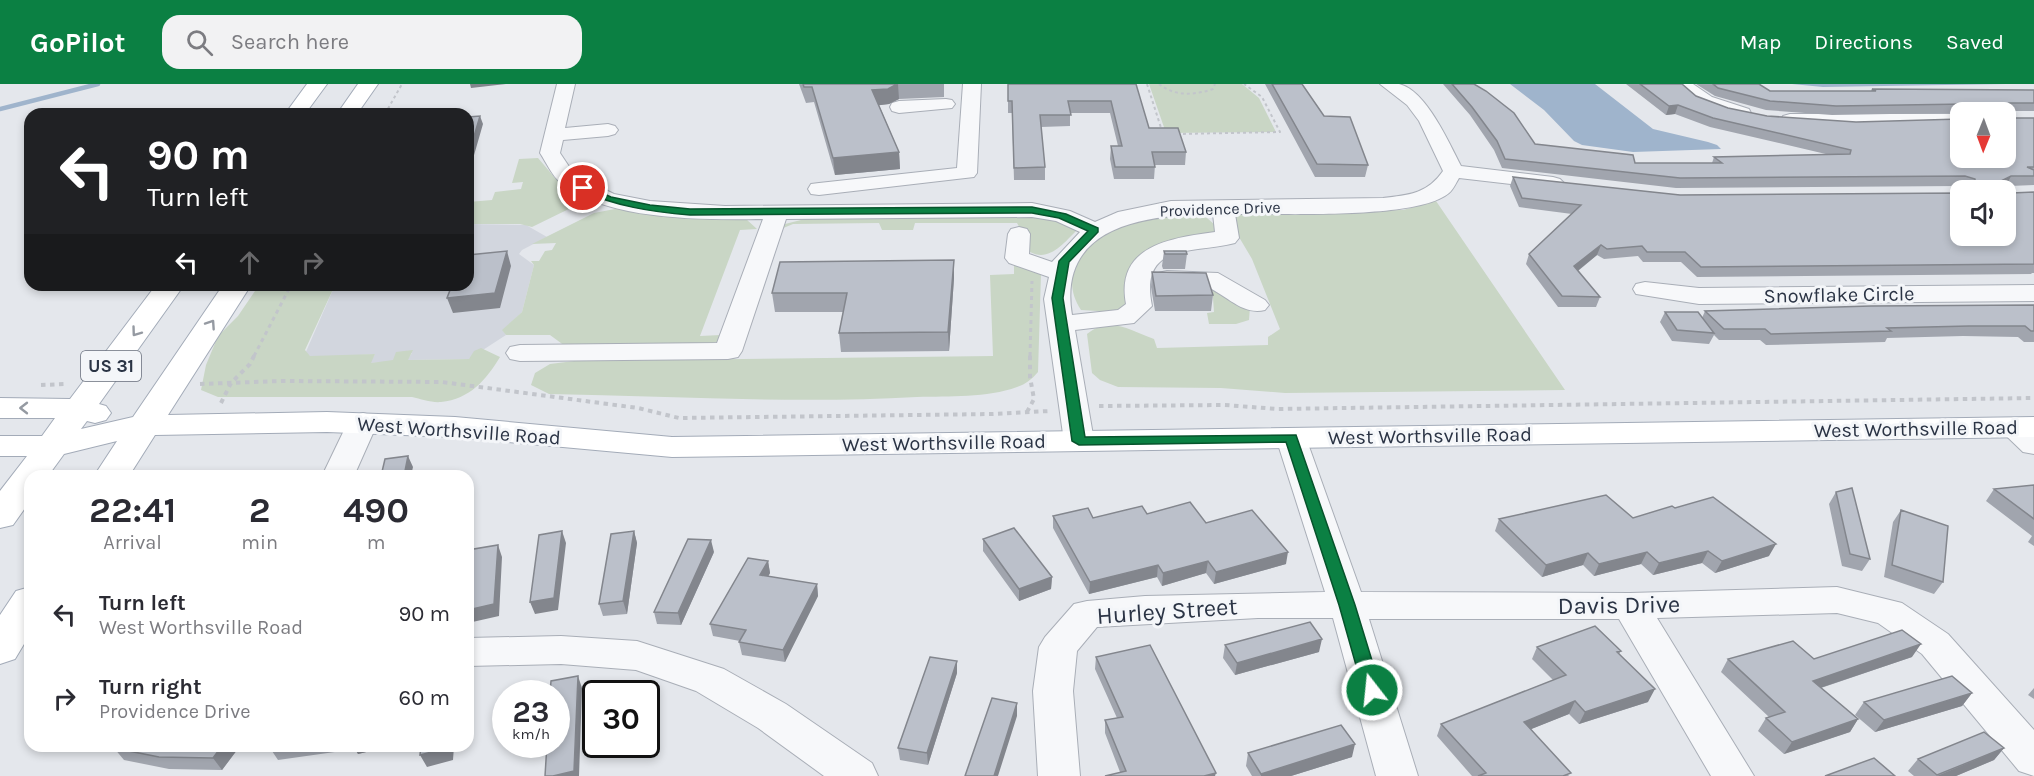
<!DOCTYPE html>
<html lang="en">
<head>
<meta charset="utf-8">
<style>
  body { margin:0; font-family:Karla,sans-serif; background:#f2f2f3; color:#2b2b33; height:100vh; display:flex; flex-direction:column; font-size:22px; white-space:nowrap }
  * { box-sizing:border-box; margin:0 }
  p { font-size:20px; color:#7c7c81 }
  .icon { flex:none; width:33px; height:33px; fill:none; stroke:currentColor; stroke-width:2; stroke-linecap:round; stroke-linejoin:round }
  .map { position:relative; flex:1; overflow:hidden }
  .drawer { position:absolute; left:24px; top:386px; width:450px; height:282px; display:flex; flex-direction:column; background:#fff; border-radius:18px; box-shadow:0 3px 9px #0003 }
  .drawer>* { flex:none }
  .hud { position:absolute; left:24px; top:24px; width:450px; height:183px; border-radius:18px; box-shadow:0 3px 9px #0003; background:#202124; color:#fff; overflow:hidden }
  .needle { width:39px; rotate:181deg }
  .controls { position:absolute; left:1950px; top:18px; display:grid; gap:12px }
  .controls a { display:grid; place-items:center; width:66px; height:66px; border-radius:12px; background:#fff; box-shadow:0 3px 9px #0003; font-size:30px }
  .speed { position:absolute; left:492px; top:596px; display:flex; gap:12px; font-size:30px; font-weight:700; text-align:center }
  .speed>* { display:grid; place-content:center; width:78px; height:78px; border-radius:50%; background:#fff; box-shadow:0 3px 9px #0003; line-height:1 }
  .speed small { font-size:15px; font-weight:400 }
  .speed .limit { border:3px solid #111; border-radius:9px; background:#fff; color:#111 }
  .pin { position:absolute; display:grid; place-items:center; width:51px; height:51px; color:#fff; margin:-26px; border:3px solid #fff; border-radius:50%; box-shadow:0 2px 6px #0007 }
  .me { position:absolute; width:66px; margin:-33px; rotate:344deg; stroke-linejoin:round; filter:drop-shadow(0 0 4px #0008) }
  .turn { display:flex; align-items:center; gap:21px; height:126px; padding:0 24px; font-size:27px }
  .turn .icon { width:78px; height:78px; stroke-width:2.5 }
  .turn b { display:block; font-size:42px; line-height:51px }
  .lanes { display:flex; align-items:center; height:57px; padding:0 24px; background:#0003; justify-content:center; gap:30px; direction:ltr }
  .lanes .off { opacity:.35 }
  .eta { display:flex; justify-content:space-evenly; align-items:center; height:102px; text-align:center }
  .eta b { font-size:36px; font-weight:700; line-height:42px }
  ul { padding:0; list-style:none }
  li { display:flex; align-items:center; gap:18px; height:84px; padding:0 24px }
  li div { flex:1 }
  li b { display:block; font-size:22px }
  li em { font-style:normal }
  header { display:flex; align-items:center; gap:36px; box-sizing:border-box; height:84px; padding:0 30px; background:#0b8043; color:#fff }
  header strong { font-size:28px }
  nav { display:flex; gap:33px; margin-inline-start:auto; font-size:21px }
  .search { width:420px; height:54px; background:#f2f2f3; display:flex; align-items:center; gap:15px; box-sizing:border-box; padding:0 21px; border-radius:18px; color:#7c7c81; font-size:22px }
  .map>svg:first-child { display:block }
</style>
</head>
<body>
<header>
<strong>GoPilot</strong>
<div class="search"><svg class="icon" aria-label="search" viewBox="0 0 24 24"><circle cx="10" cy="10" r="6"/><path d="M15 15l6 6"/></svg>Search here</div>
<nav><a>Map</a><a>Directions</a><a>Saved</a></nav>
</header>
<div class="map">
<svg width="2034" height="692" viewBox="0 0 2034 692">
  <rect width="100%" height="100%" fill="#e4e7ec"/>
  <path fill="#d2d6de" d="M468 140 526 141 547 153 522 166 519 170 534 181 522 228 503 246 506 251 469 275 407 276 412 269 391 278 370 279 375 270 315 274 305 270 335 201H468Z"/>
  <path fill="#c9d6c5" d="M1149 0H1242L1259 14 1276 48 1166 49Z
    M538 74 556 95 581 111 577 121 532 143 520 140H468V118L492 116 495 108 521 105 523 98 512 99 519 75Z
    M1436 117 1565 306 1285 309 1221 304 1118 303 1100 296 1092 289 1087 250C1111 231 1130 247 1154 255L1157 264 1268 261V253L1280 245 1252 175 1233 143 1232 132 1244 129 1403 126Z
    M620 124 746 135 757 145 740 146 700 252 721 251 719 258 699 261 565 262 550 251H506L502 246 522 228 534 181 531 177H539L545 167 552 166 556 159 532 160 594 129Z
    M1195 130 1207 134 1215 141 1216 149 1167 161 1127 226 1113 228 1081 226C1058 191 1083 161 1116 145 1140 135 1169 132 1195 130Z
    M1031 132C1046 134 1065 135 1076 147 1063 160 1049 178 1030 168V150L1021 146 1017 139H915L913 146H882L879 139 793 140 781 145 785 140 813 133Z
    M1018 179 1041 190 1038 288C1032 295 1026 300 1017 303 987 314 949 312 917 313 795 320 671 312 549 310L531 301 535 289 550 280 574 277 993 272 990 191 1014 190V182Z
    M1212 200 1250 223 1249 236 1236 240H1209L1207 229 1214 228Z
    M259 201H335L305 266 310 272 375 270 371 279 393 276 396 268 413 266 408 276 469 275 474 267 481 264 500 273C486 296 470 315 441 318 432 319 421 315 412 313H218L201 306 206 281 218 252 238 232Z"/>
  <path fill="#9fb4cc" d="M1510 0H1595L1653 45 1708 58 1717 61 1721 65 1633 68 1582 61 1574 57 1544 26Z
    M1792 0H2006L1823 3Z"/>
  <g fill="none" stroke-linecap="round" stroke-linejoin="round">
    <path stroke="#9fb4cc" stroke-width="4.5" d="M0 25 98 0"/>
    <defs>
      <path id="minor" d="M557 0H575L565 44 608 40 615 42 618 46 615 50 608 52 563 56 560 69 574 90 591 99 614 110 650 117 725 122 1032 119 1070 127 1095 138 1118 128 1171 117 1383 114C1409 111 1427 110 1443 87L1419 37 1407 21 1380 0C1386 0 1394 0 1399 0 1426 6 1449 59 1461 82L1553 93 1560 95 1564 99 1560 103 1553 105 1459 94C1456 99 1453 106 1449 109 1418 136 1279 129 1235 130L1239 154 1235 159C1192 170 1139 158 1152 222L1134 239 1075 246 1094 357 1090 364 1079 366 1068 364 1064 357 1044 215 1049 193 1009 179 1005 174 1008 150 1011 145 1019 143 1027 145 1030 150 1029 170 1052 178 1080 148 1056 137 1032 133 786 135 742 267 738 273 728 275 520 277 510 275 506 269 510 263 520 261 717 259 763 135C707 136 606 137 561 99 552 92 546 78 540 69ZM1213 130 1215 148C1170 154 1115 162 1126 220L1118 226 1072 231C1057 141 1146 131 1213 130Z
        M963 0H981L977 89 974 93 819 111 811 110 808 105 811 100 819 99 957 84Z
        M1672 0H1693L1712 13 1749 25 1751 29 1749 33 1742 35 1700 21Z
        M946 15 952 16 955 20 952 24 899 29 892 27 890 23 892 19 899 17Z
        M1790 30H1960V42L1783 40 1781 36 1783 32Z
        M1167 187 1218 189 1265 216 1269 221 1265 226C1242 232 1226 210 1205 202 1192 197 1173 203 1158 199L1155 194 1158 189Z
        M1645 198 1699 204 2034 201V217L1699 220 1636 210 1633 205 1636 200Z
        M363 329 374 332 378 338 354 392H322L348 338 352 332Z
        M2012 334 2023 337 2034 346V370L2023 368 1997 343 2001 337Z
        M1291 345 1302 347 1306 354 1361 508 1630 509 1837 503 1902 519 1948 550 2034 646V692L2019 687 1922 570 1878 539 1837 529 1657 534 1754 692H1711L1619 535H1369L1418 692H1376L1333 534H1258L1097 543 1077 567 1073 607 1080 692H1038L1033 607 1039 563 1045 553 1074 520 1087 517 1145 512 1325 508 1276 354 1280 347Z
        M561 552 637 557 724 585 786 620 872 679 878 692H824L758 644 696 607 636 586 561 580 468 582V554Z"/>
      <path id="major" d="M307 0H327L305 30H285Z
        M358 0H378L357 30H337Z
        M156 201H184L99 320 106 322 111 329 106 336 95 339 87 337 81 345 133 333 223 201H251L168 331 327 328 455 333 672 353 2034 333V353L672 373 455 353 327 348 155 351 129 392H94L117 357 64 370 48 392H30V417L13 441 0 444V407L27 372H0V352H42L55 334H0V314L70 315Z
        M30 503V550L15 575 0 580V531L16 507Z"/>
    </defs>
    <use href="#minor" stroke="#a9aeb7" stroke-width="2"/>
    <use href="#major" stroke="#a3abb8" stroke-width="2"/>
    <path stroke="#c2c5cb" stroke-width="2" stroke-dasharray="3 3" stroke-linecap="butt" d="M1147 0 1162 47
      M1159 0C1175 13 1195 11 1213 5L1215 0
      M385 30 402 0
      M1177 50 1280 48 1262 13 1244 0"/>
    <path stroke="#c2c5cb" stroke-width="3" stroke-dasharray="4 4" stroke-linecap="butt" d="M254 272 291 201
      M1030 272 1032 197"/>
    <path stroke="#c2c5cb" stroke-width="4" stroke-dasharray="4.5 4.5" stroke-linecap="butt" d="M200 300 282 297 442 298 638 324 679 334 992 330 1050 327
      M41 301 66 300
      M221 319 231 299 250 280 255 270
      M1099 322 1225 321 1277 325 2034 314
      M1027 328 1034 315 1030 293V270"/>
    <use href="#minor" fill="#f7f8fa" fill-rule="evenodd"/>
    <use href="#major" fill="#fff" fill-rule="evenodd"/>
  </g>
  <path fill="#a1a5ae" d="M799 0H944V13L899 15 889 20 879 21 899 68 900 85 835 91 814 18 806 19Z
    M1008 0H1136L1149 44 1186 68 1185 81H1155L1154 95H1114L1110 75 1111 62H1118L1110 29H1070V42L1041 43 1045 83V96H1014L1012 29H1008Z
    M1265 0H1302L1324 32 1368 81 1365 93H1315Z
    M1443 0H1474L1535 60 1635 79H1712L1714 73 1830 71 1710 43 1675 30 1666 31 1626 0H1682L1696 12 1728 24 1960 74 2006 28 1832 31 1766 26 1715 12 1696 0H1759L1770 7H1871L1872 5 2034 6V27H2009V34H2034V101L2010 102 2012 109 2034 108V189H2032L2031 190 1697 193 1681 178H1643L1638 172 1604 175 1597 171 1578 187 1600 213 1596 223H1558L1526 180 1529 170 1572 130 1519 123 1510 102 1513 93 1680 111 1960 109 2006 106H1963L1965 103 1960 102 1676 104 1502 84 1494 66 1470 31Z
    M1164 167 1187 170 1185 185H1163L1162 182Z
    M1152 188 1213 211 1211 227H1155L1151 203Z
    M954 194 949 267 841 268 839 249 843 228H775L772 209Z
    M2034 221V258H2024L2018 253 1963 252 1887 254 1885 258 1766 261 1760 256H1719L1714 251 1709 260 1672 257 1660 238 1665 228 1702 234 1705 227Z
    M2034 401V462L2028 458 2032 452 1986 417 1994 405Z
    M1836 408 1870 475 1862 487 1842 482 1829 420Z
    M1675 424 1769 472 1715 489 1702 479 1653 491 1641 480 1594 492 1583 481 1542 493 1495 447 1499 435 1633 434Z
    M1901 426 1943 498 1934 510 1884 493 1893 438Z
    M1147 430 1206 439 1286 480 1214 500 1206 489 1162 502 1157 493 1089 510 1053 444V432L1093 434Z
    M634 447 637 459 627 530 603 532 599 520Z
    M983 455 1052 493 1051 505 1019 517 983 467Z
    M714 468 681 541 657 540 654 528Z
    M768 477 770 489 768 493 817 500 818 512 785 578 742 571 739 558 740 557 713 552 710 540Z
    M1225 561 1319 568 1235 591 1223 574Z
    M1537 563 1621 567 1619 570 1648 618 1579 640 1569 630 1531 645 1569 692H1472L1437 652 1441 640 1553 596 1532 575Z
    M1096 573 1215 692 1120 688 1105 649V636L1117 634 1095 585Z
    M1912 573 1821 604 1858 635 1850 648 1784 670 1758 647 1766 634 1769 633 1721 588 1728 575H1814Z
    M957 577V589L928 681 900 676 898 664Z
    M2034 604V615L2028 611Z
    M1972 609 1962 622 1875 648 1855 631 1864 618Z
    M117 662H240L222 686 169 685 124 676 114 664Z
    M271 662H391L358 670 356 665 278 676 270 664Z
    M2004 664 1994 676 1956 692H1914L1908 687 1918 675Z
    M1248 669 1352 673 1291 692H1252L1246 682Z"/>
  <path fill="#83868d" d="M470 0H506L471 4Z
    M898 0 899 15 889 20 873 22 872 6Z
    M1678 21 1675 30 1666 31 1669 22Z
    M480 32 483 40 468 92V73Z
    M899 68 900 85 835 91 833 74Z
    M2011 92 2006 102 2001 97Z
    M1601 161 1597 171 1570 193 1574 182Z
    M507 167 511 182 500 224 453 229 447 214Z
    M954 176V194L949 267 948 248Z
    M408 372 413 383 411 392H404Z
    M562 447 566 459 558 526 535 530 530 518Z
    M634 447 637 459 627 530 623 517Z
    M711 456 714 468 681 541 678 529Z
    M1776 460 1769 472 1715 489 1722 477Z
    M498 461 502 473 499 532 468 539V526Z
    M1708 467 1702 479 1653 491 1659 479Z
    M1288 468 1286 480 1214 500 1216 488Z
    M1647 468 1641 480 1594 492 1599 480Z
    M1588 469 1583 481 1542 493 1546 481Z
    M768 477 770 489 762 503 760 491Z
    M1208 477 1206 489 1162 502 1163 489Z
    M1158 481 1157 493 1089 510 1090 498Z
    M1052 493 1051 505 1019 517V505Z
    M817 500 818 512 785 578 783 566Z
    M1322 555 1319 568 1235 591 1237 579Z
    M1921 560 1912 573 1805 609 1813 597Z
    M957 577V589L928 681 927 669Z
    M578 592 582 604 579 692H553Z
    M1655 605 1648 618 1579 640 1585 628Z
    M1972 609 1962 622 1875 648 1884 636Z
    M1575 617 1569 630 1519 650 1524 638Z
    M1017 619V632L998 692H994Z
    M1858 635 1850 648 1784 670 1792 658Z
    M1355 660 1352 673 1291 692H1261V690Z
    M222 662H240L222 686 213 674Z
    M353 662H391L358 670Z
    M447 662H454L453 676 427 683 420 671Z
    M2004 664 1994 676 1956 692H1937Z
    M1216 689 1215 692H1204Z"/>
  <path fill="#bbc0ca" stroke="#83868d" stroke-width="1.5" d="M803 0H897L888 5 872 6 899 68 833 74 812 3H804Z
    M1008 0H1136L1149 44H1178L1186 68H1152L1155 83H1115L1111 62H1122L1111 17H1068L1071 31H1040L1045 83 1014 84 1012 17H1008Z
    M1272 0H1302L1324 32 1350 33 1368 81 1317 80Z
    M1452 0H1474L1486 7 1514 29 1535 60 1633 71 1635 79H1722L1714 73 1850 70 1851 66 1713 34 1678 21 1669 22 1640 0H1682L1696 12 1728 24 1767 32 1856 38 1960 35V74H2006V28H1966V20L1836 22 1770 17 1718 4 1713 0H1759L1770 7H1876L1872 5 2034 6V19H2009V34H2034V83H2027L2034 86V92H2011L2001 97 2009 99 2012 109 2034 108V180L1701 183 1685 168H1647L1642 162 1607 165 1601 161 1574 182 1600 213 1562 212 1529 170 1581 121 1522 114 1513 93 1680 111 1960 109V152H2006V106H1966L1967 99 1975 98V95L1965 92 1680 94 1505 75 1497 57 1472 23Z
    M480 32 468 73V33Z
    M507 167 495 209 447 214 452 201H468V171Z
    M1164 167H1186L1187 170H1165Z
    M954 176 948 248 839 249 847 209H772L780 178Z
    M1152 188 1206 189 1213 211 1156 212Z
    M2034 221V247H2031L2025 242H1969L1887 244 1891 247 1771 250 1765 245H1724L1705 227 1871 222Z
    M1665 228H1698L1714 249 1677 246Z
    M408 372 404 392H381L385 375Z
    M2034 401V435L1994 405Z
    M1852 404 1870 475 1850 470 1836 408Z
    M1606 411 1633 434 1672 422 1675 424 1713 413 1776 460 1722 477 1708 467 1659 479 1647 468 1599 480 1588 469 1546 481 1499 435Z
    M1190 418 1206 439 1252 426 1288 468 1216 488 1208 477 1163 489 1158 481 1090 498 1053 432 1088 424 1093 434 1142 422 1147 430Z
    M1901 426 1948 442 1943 498 1892 481Z
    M1014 444 1052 493 1019 505 983 455Z
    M562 447 554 514 530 518 539 451Z
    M634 447 623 517 599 520 611 450Z
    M688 455 711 456 678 529 654 528Z
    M498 461 494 520 468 526V466Z
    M748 474 768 477 760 491 817 500 783 566 739 558 746 546 710 540Z
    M1310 538 1322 555 1237 579 1225 561Z
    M1595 542 1621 567 1617 568 1655 605 1585 628 1575 617 1524 638 1571 689 1563 692H1478L1486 689 1441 640 1566 591 1537 563Z
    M1902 546 1921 560 1813 597 1858 635 1792 658 1766 634 1785 628 1728 575 1793 557 1814 575Z
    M1150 561 1216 689 1204 692H1105L1126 687 1105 636 1123 633 1096 573Z
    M930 573 957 577 927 669 898 664Z
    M578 592 574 687 553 692H545L547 660H556V609H550L551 597Z
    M1952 592 1972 609 1884 636 1864 618Z
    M992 614 1017 619 994 692H965Z
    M1341 641 1355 660 1261 690 1248 669Z
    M1984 648 2004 664 1937 691 1918 675Z
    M117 662H222L213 674 159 673 114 664Z
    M271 662H287L270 664Z
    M421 662H447V664L420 671Z
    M1874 674 1895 692H1825Z"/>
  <defs><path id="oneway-chevron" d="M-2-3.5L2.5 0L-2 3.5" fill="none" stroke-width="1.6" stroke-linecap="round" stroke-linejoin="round" transform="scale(1.5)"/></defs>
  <g stroke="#959aa2">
    <use href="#oneway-chevron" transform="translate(211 240) rotate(-56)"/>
    <use href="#oneway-chevron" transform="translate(136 248) rotate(126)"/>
    <use href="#oneway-chevron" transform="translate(24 324) rotate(-180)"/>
  </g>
  <path fill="#0b8043" stroke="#07532c" stroke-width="1.5" d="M583 101 611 113 650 121 690 125 1032 123 1066 130 1098 144V148L1069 178 1063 214 1085 353 1296 351 1355 521 1381 606 1378 611 1372 614 1366 611 1363 606 1339 521 1286 358 1079 361 1072 357 1052 214 1059 177 1088 147 1059 134 1032 129 690 131C651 128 615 122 580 106L578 104Z"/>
  <g text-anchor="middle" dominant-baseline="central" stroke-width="6" stroke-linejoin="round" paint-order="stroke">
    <g font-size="16" fill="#2b3445" stroke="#f4f6f9">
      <text transform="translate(1220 125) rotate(-2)">Providence Drive</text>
    </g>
    <rect fill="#f4f6f9" stroke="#676e7b" stroke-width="1.5" x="81" y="267" width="60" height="30" rx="4.5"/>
    <g font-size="18" font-weight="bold" fill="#2b3445">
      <text x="111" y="282">US 31</text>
    </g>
    <g font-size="20" fill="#2b3445" stroke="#f4f6f9">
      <text transform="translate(1839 211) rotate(-1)">Snowflake Circle</text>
      <text transform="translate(1916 345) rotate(-1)">West Worthsville Road</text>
      <text transform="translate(459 347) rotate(4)">West Worthsville Road</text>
      <text transform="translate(1430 352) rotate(-1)">West Worthsville Road</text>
      <text transform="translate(944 359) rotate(-1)">West Worthsville Road</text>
    </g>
    <g font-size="24" fill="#2b3445" stroke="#f4f6f9">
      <text transform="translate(1619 521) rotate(-1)">Davis Drive</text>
      <text transform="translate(1167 527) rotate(-4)">Hurley Street</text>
    </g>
  </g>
</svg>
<div class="controls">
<a><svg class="needle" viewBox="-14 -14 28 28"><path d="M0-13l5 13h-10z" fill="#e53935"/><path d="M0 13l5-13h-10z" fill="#7c7c81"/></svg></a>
<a><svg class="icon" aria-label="sound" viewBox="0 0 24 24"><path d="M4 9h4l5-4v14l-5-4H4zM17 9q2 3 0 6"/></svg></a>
</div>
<div class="speed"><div>23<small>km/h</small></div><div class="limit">30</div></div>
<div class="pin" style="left:583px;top:104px;background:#d93025"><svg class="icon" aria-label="arrive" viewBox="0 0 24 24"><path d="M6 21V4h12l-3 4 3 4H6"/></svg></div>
<svg class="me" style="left:1372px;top:606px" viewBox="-20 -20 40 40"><circle r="17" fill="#0b8043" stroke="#fff" stroke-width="3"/><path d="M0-11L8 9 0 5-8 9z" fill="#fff"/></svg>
<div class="hud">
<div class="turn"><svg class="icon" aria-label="left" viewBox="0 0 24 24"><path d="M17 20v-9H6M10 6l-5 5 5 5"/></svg><div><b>90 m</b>Turn left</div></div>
<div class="lanes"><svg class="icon" aria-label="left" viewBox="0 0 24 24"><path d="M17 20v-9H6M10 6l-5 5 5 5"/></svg><svg class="icon off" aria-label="ahead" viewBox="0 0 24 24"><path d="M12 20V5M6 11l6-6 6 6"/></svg><svg class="icon off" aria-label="right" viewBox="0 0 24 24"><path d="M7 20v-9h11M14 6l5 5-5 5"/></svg></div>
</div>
<section class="drawer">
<div class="eta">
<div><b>22:41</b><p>Arrival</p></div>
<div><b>2</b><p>min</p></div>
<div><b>490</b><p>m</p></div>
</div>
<ul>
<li><svg class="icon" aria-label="left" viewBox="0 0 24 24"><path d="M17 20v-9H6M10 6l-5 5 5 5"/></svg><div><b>Turn left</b><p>West Worthsville Road</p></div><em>90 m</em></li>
<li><svg class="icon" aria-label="right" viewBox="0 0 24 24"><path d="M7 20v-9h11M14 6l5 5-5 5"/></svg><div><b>Turn right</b><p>Providence Drive</p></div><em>60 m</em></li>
</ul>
</section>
</div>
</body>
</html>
